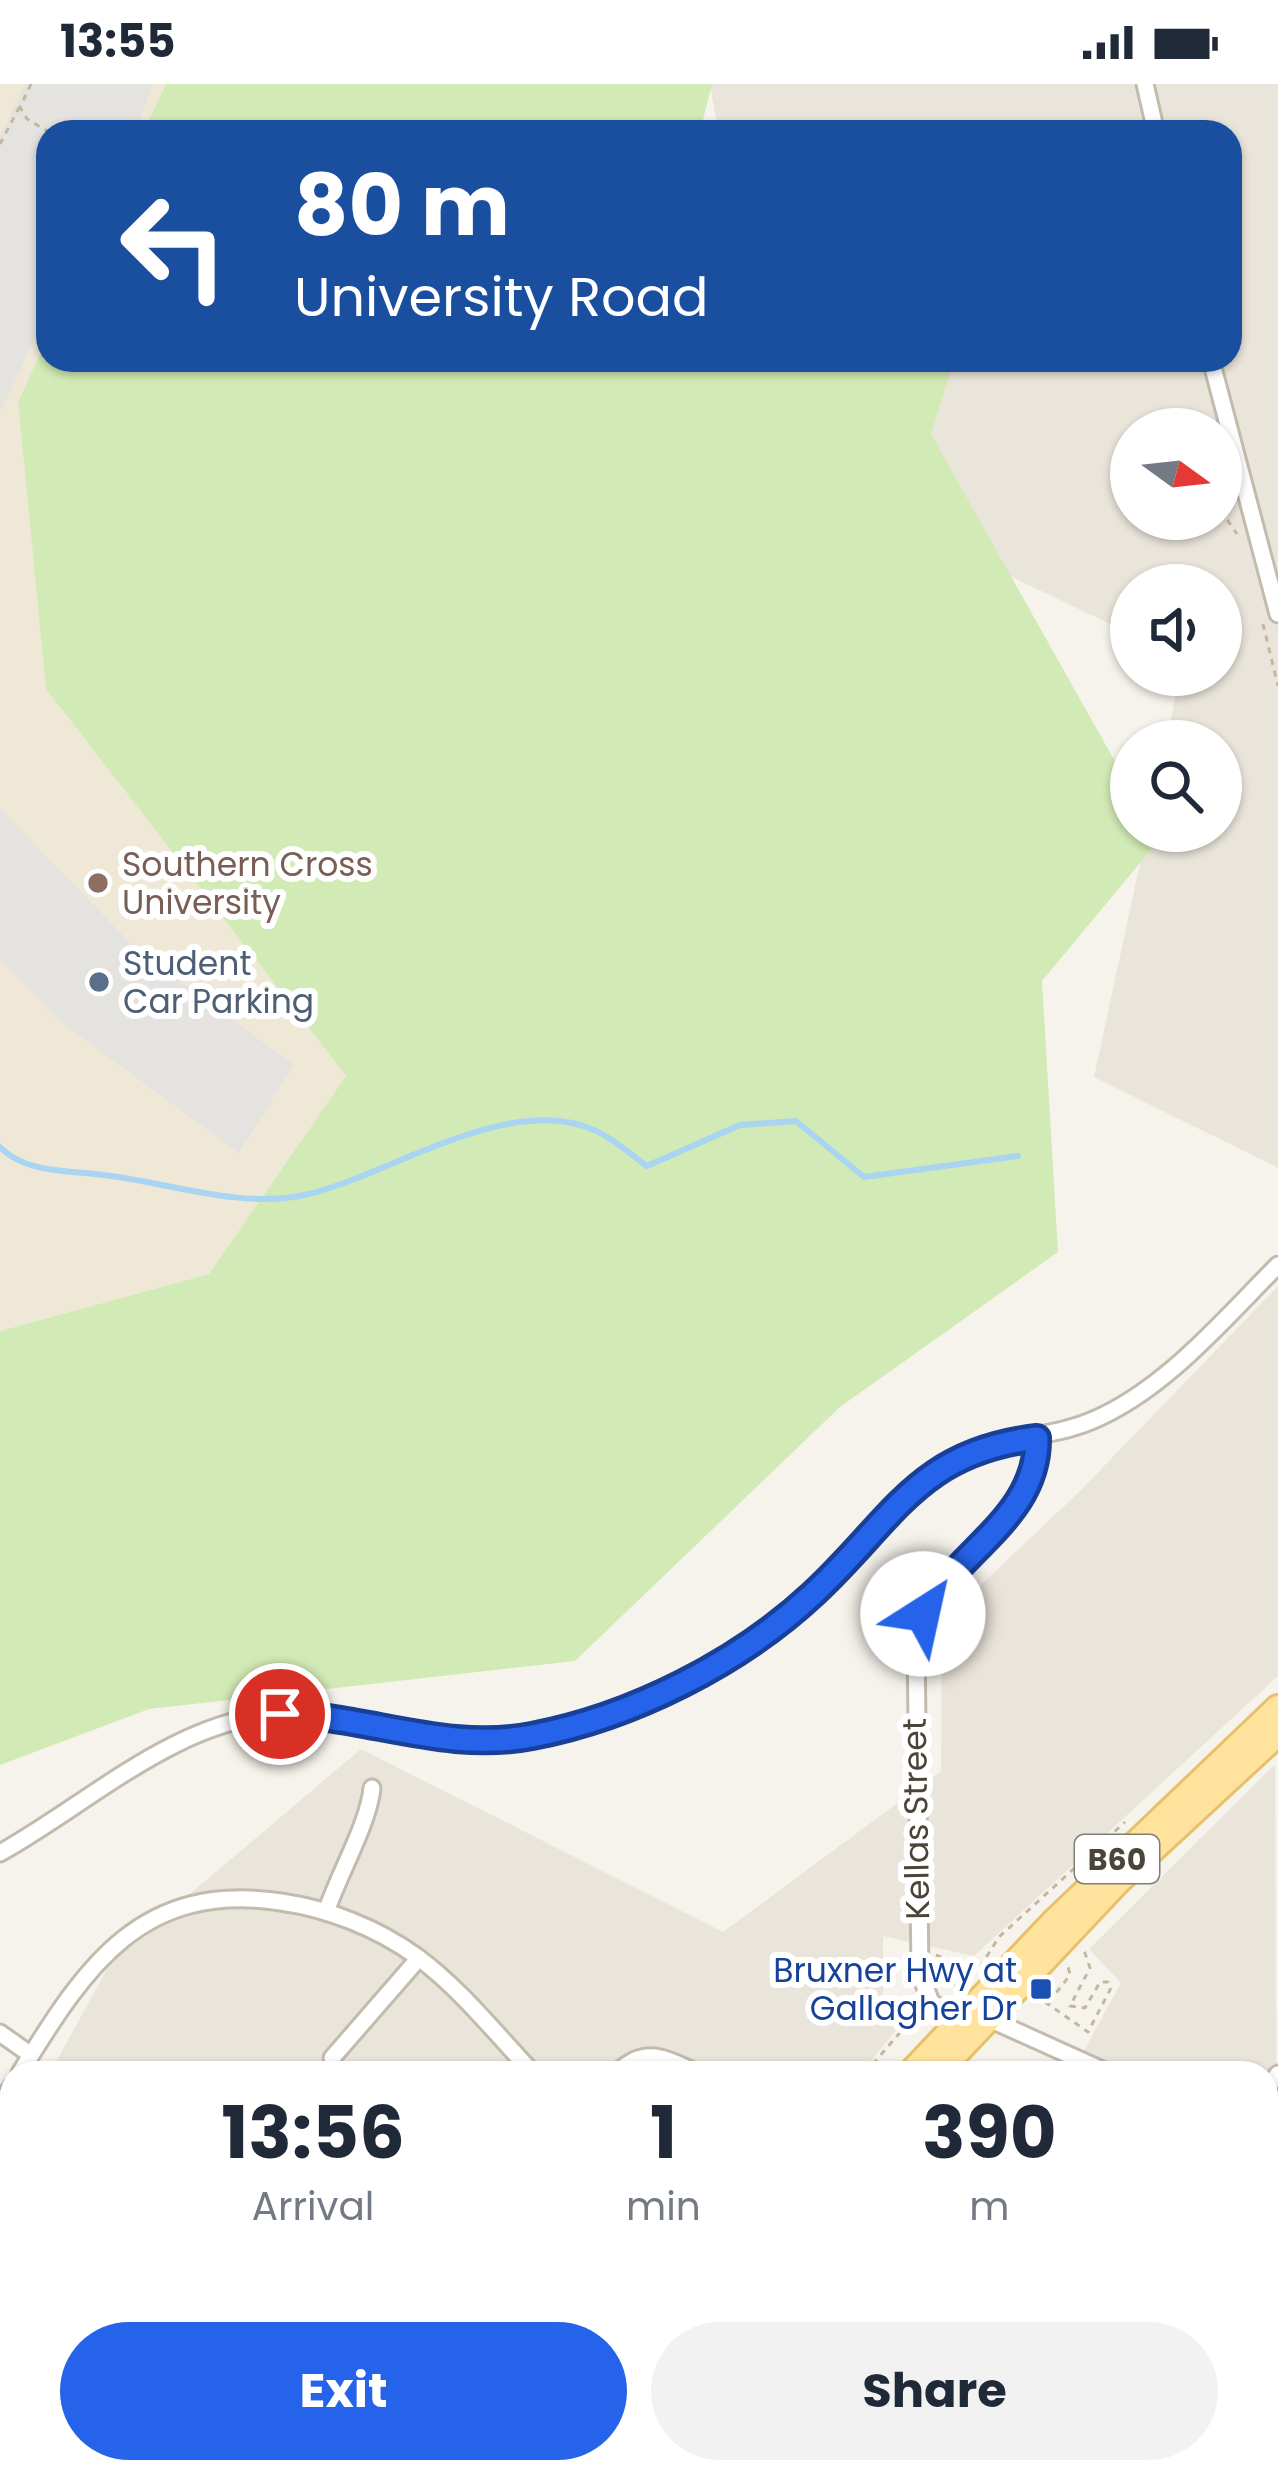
<!DOCTYPE html>
<html lang="en">
<head>
<meta charset="utf-8">
<style>
  body { margin:0; font-family:Poppins,sans-serif; background:#f2f2f3; color:#1f2937; height:100vh; display:flex; flex-direction:column; font-size:45px; white-space:nowrap }
  * { box-sizing:border-box; margin:0 }
  p { font-size:39px; color:#747a83 }
  .icon { flex:none; width:66px; height:66px; fill:none; stroke:currentColor; stroke-width:2; stroke-linecap:round; stroke-linejoin:round }
  .map { position:relative; flex:1; overflow:hidden }
  .sheet { position:absolute; left:0px; top:1977px; width:1278px; height:423px; display:flex; flex-direction:column; background:#fff; border-radius:36px 36px 0 0; box-shadow:0 3px 9px #0004 }
  .sheet>* { flex:none }
  .top-card { position:absolute; left:36px; top:36px; width:1206px; height:252px; border-radius:36px; box-shadow:0 3px 9px #0004; background:#1a4fa0; color:#fff; overflow:hidden }
  .needle { width:78px; rotate:105deg }
  .tools { position:absolute; left:1110px; top:324px; display:grid; gap:24px }
  .tools a { display:grid; place-items:center; width:132px; height:132px; border-radius:50%; background:#fff; box-shadow:0 3px 9px #0004; font-size:60px }
  .pin { position:absolute; display:grid; place-items:center; width:102px; height:102px; color:#fff; margin:-51px; border:6px solid #fff; border-radius:50%; box-shadow:0 3px 12px #0007 }
  .me { position:absolute; width:132px; margin:-66px; rotate:35deg; stroke-linejoin:round; filter:drop-shadow(0 0 9px #0008) }
  .turn { display:flex; align-items:center; gap:42px; height:252px; padding:0 60px; font-size:54px }
  .turn .icon { width:156px; height:156px; stroke-width:2.5 }
  .turn b { display:block; font-size:84px; line-height:102px }
  .eta { display:flex; justify-content:space-evenly; align-items:center; height:204px; text-align:center }
  .eta b { font-size:72px; font-weight:700; line-height:84px }
  .button { display:flex; gap:24px; margin-top:auto; padding:24px 60px }
  .button a { flex:1; height:138px; border-radius:72px; background:#2563eb; color:#fff; font-size:48px; font-weight:700; line-height:138px; text-align:center }
  .button a+a { background:#f2f2f3; color:#1f2937 }
  .status { display:flex; justify-content:space-between; align-items:center; height:84px; padding:0 60px; background:#fff; direction:ltr }
  .status svg { height:33px; fill:currentColor }
  .map>svg:first-child { display:block }
</style>
</head>
<body>
<div class="status"><b>13:55</b><svg viewBox="0 0 49 12"><path d="M0 12V9h3v3zM5 12V6h3v6zM10 12V3h3v9zM15 12V0h3v12zM26 1h20v11H26zM47 4h2v5h-2z"/></svg></div>
<div class="map">
<svg width="1278" height="2398" viewBox="0 0 1278 2398">
  <rect width="100%" height="100%" fill="#f6f3ec"/>
  <path fill="#eae5da" fill-rule="evenodd" d="M710 0H1278V1084L1094 993 1147 747H1221V657H1166L1180 591H1221V501H1131V550L972 474 842 276H1230V48H718ZM1131 345H1221V435H1131Z
    M1278 1202V1592L974 1872 883 1852V1918L909 1930 861 1989H50L112 1876 361 1665 723 1848 941 1687 942 1538 1081 1406Z
    M1275 1680 1278 2398H619L628 2388H1266V1989H1072L1121 1899 1089 1865Z
    M12 2058V2216L0 2208V2080Z
    M106 2388H493L483 2398H102Z"/>
  <path fill="#efe8d6" d="M0 0H166L143 48H48V253L18 318 46 605 346 992 209 1190 0 1247Z"/>
  <path fill="#d2eab5" d="M166 0H712L700 48H143Z
    M48 253V276H954L931 350 1131 706V747H1154L1159 756 1042 897 1058 1168 840 1323 575 1577 149 1625 0 1681V1247L209 1190 346 992 46 605 18 318Z"/>
  <path fill="#e5e3e0" d="M25 0H153L135 48H48V225L0 329V52Z
    M0 724 136 865 294 981 239 1069 62 939 0 876Z"/>
  <g fill="none" stroke-linecap="round" stroke-linejoin="round">
    <path stroke="#a9d4f2" stroke-width="6" d="M0 1063C26 1090 69 1086 104 1091 166 1098 239 1125 304 1111 383 1095 508 1007 594 1046 613 1054 630 1070 647 1082L740 1041 796 1037 864 1093 1018 1072"/>
    <defs>
      <path id="minor" d="M1145 0 1156 48
        M1211 276 1278 530
        M0 1769C87 1721 179 1633 283 1630 383 1626 454 1673 561 1645 651 1622 747 1573 815 1509 860 1465 896 1408 952 1376 994 1352 1045 1356 1091 1337 1164 1307 1223 1236 1278 1181
        M326 1828C339 1790 369 1738 372 1704
        M963 1932 932 1920 920 1891 916 1555C941 1471 1038 1442 1037 1354
        M987 1934 1109 1989
        M0 1949 31 1971
        M332 1974 419 1874
        M20 1989C86 1881 142 1797 281 1818 329 1825 377 1844 416 1872 460 1904 496 1950 533 1989
        M617 1989C646 1961 665 1975 698 1989
        M1266 2005 1278 1990
        M0 2021 12 2002
        M1266 2060 1278 2066
        M254 2398 259 2388
        M1272 2398 1278 2389"/>
      <path id="primary" d="M911 1989 1054 1838 1278 1624
        M937 1989 1117 1798 1278 1649
        M546 2398 554 2388
        M576 2398 584 2388"/>
    </defs>
    <use href="#minor" stroke="#c2bbae" stroke-width="21"/>
    <use href="#primary" stroke="#e6c16a" stroke-width="30"/>
    <path stroke="#c4b79f" stroke-width="3" stroke-dasharray="6 6" stroke-linecap="butt" d="M31 0 20 23 27 35 49 48
      M0 60 19 24
      M1221 389 1224 431 1237 450
      M1263 540 1278 602
      M936 1871 975 1887
      M980 1883 999 1853 1125 1738
      M942 1901 962 1902
      M1045 1918 1088 1948 1111 1904 1108 1898H1100L1085 1924 1070 1922 1090 1884 1084 1866
      M1049 1918 1070 1891 1068 1882
      M865 1989 917 1929
      M491 2398 501 2388"/>
    <use href="#minor" stroke="#fff" stroke-width="15"/>
    <use href="#primary" stroke="#ffe39c" stroke-width="24"/>
  </g>
  <g fill="none" stroke-linecap="round" stroke-linejoin="round">
    <defs>
      <path id="route" d="M280 1630C364 1631 446 1669 532 1652 632 1633 739 1579 813 1510 893 1436 917 1368 1037 1354 1038 1433 959 1465 923 1530"/>
    </defs>
    <use href="#route" stroke="#184099" stroke-width="30"/>
    <use href="#route" stroke="#2563eb" stroke-width="21"/>
  </g>
  <circle fill="#8d6e63" stroke="#fff" stroke-width="4.5" cx="98" cy="799" r="12"/>
  <circle fill="#5c6f8a" stroke="#fff" stroke-width="4.5" cx="99" cy="898" r="12"/>
  <rect fill="#1a4fb4" stroke="#fff" stroke-width="4.5" x="1029" y="1893" width="24" height="24" rx="6"/>
  <g text-anchor="middle" dominant-baseline="central" stroke-width="12" stroke-linejoin="round" paint-order="stroke">
    <rect fill="#fff" stroke="#817c74" stroke-width="3" x="1075" y="1751" width="84" height="48" rx="9"/>
    <g font-size="30" font-weight="bold" fill="#4b4439">
      <text x="1117" y="1775">B60</text>
    </g>
    <g font-size="33" fill="#785e54" stroke="#fff" text-anchor="start">
      <text x="122" y="780">Southern Cross<tspan x="122" dy="38">University</tspan></text>
    </g>
    <g font-size="33" fill="#4e5e75" stroke="#fff" text-anchor="start">
      <text x="123" y="879">Student<tspan x="123" dy="38">Car Parking</tspan></text>
    </g>
    <g font-size="33" fill="#4b4439" stroke="#fff">
      <text transform="translate(916 1735) rotate(-91)">Kellas Street</text>
    </g>
    <g font-size="33" fill="#164399" stroke="#fff" text-anchor="end">
      <text x="1017" y="1886">Bruxner Hwy at<tspan x="1017" dy="38">Gallagher Dr</tspan></text>
    </g>
  </g>
</svg>
<div class="tools">
<a><svg class="needle" viewBox="-14 -14 28 28"><path d="M0-13l5 13h-10z" fill="#e53935"/><path d="M0 13l5-13h-10z" fill="#747a83"/></svg></a>
<a><svg class="icon" aria-label="sound" viewBox="0 0 24 24"><path d="M4 9h4l5-4v14l-5-4H4zM17 9q2 3 0 6"/></svg></a>
<a><svg class="icon" aria-label="search" viewBox="0 0 24 24"><circle cx="10" cy="10" r="6"/><path d="M15 15l6 6"/></svg></a>
</div>
<div class="pin" style="left:280px;top:1630px;background:#d93025"><svg class="icon" aria-label="arrive" viewBox="0 0 24 24"><path d="M6 21V4h12l-3 4 3 4H6"/></svg></div>
<svg class="me" style="left:923px;top:1530px" viewBox="-20 -20 40 40"><circle r="19" fill="#fff"/><path d="M0-13L10 11 0 6-10 11z" fill="#2563eb"/></svg>
<div class="top-card">
<div class="turn"><svg class="icon" aria-label="left" viewBox="0 0 24 24"><path d="M17 20v-9H6M10 6l-5 5 5 5"/></svg><div><b>80 m</b>University Road</div></div>
</div>
<section class="sheet">
<div class="eta">
<div><b>13:56</b><p>Arrival</p></div>
<div><b>1</b><p>min</p></div>
<div><b>390</b><p>m</p></div>
</div>
<div class="button"><a>Exit</a><a>Share</a></div>
</section>
</div>
</body>
</html>
